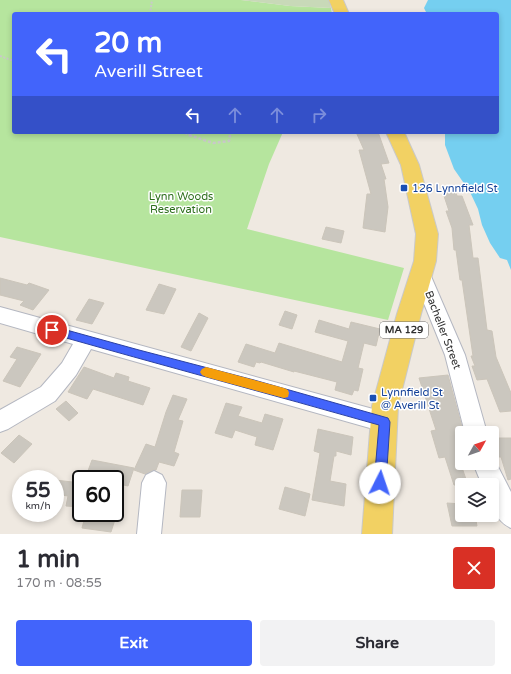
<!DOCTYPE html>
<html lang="en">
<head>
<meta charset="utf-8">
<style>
  body { margin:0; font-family:"Varela Round",sans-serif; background:#f2f2f3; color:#2b2b33; height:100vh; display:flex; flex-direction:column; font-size:15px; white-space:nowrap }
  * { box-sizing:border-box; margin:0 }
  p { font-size:13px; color:#7c7c81 }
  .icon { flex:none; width:22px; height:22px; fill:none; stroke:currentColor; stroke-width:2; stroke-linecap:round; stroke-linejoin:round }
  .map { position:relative; height:534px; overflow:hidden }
  .panel { display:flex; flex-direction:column; background:#fff; flex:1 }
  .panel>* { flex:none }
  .banner { position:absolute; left:12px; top:12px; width:487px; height:122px; border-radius:4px; box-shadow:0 2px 6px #0003; background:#4264fb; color:#fff; overflow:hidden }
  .needle { width:26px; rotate:50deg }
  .controls { position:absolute; left:455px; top:426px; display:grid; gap:8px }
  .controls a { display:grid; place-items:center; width:44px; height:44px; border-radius:4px; background:#fff; box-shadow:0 2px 6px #0003; font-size:20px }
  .speed { position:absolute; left:12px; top:470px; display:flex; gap:8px; font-size:20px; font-weight:700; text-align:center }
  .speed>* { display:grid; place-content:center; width:52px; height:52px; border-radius:50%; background:#fff; box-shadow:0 2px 6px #0003; line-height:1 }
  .speed small { font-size:10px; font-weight:400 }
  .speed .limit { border:2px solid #111; border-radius:6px; background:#fff; color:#111 }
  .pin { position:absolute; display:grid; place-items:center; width:34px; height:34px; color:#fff; margin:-17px; border:2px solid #fff; border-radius:50%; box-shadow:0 1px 4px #0007 }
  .me { position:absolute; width:44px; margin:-22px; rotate:4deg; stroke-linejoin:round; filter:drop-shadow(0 0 3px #0008) }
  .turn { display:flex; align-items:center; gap:14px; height:84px; padding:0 16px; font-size:18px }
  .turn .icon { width:52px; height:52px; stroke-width:2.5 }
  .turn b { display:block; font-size:28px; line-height:34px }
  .lanes { display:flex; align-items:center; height:38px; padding:0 16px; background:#0003; justify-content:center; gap:20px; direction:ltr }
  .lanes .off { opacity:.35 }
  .round { display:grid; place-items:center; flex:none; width:42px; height:42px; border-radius:4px; background:#f2f2f3 }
  .summary { display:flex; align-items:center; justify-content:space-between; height:68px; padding:0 16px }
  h1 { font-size:24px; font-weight:700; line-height:30px }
  .primary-button { display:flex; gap:8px; margin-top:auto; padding:8px 16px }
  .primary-button a { flex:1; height:46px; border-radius:4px; background:#4264fb; color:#fff; font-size:16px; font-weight:700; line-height:46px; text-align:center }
  .primary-button a+a { background:#f2f2f3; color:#2b2b33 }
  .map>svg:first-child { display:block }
</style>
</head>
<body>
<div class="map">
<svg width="511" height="534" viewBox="0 0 511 534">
  <rect width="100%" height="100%" fill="#efe9e1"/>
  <path fill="#b6e59e" d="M0 0H241L290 6 331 8 332 14H14V132H283L269 164 247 229 404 268 388 320 0 237Z"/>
  <path fill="#c8d9b8" d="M241 0H329L331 8 290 6Z"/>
  <path fill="#75cff0" d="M428 0H511V270L507 260 500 258 490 243 482 225 478 209 470 192 454 169 445 145V132H497V14H427L424 8Z"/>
  <path fill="#cbc7bf" stroke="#cbc5ba" d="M356 132H378L389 163 381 164 386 179H384L388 207 385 232 363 228 367 194H371L359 150H364Z
    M455 189 457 196H462L473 225H469L473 258H478L487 330 492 331 496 357 511 393V411L500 412 487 379 477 380 472 366H475L471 356H473L462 280H460L456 250H454L452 228 446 211H449L442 190Z
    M326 227 344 231 341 243 322 239Z
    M0 278 27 285 29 283 49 290 33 310 20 305 24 301 0 295Z
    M159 284 176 289 164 314 146 310Z
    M89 299 104 303 92 324 76 320Z
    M285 311 297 315 292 329 279 325Z
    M199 313 208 318 191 351 181 347Z
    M319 320 349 329 351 322 380 329 376 346 364 343 358 368 363 369 358 391 354 390 352 395 335 390 337 382 294 371V372L261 362 260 363 256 362 254 367 238 362 246 344 275 353 279 343 342 362 348 341 315 332Z
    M17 347 41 354 20 387 3 381 17 359 10 357Z
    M84 367 114 378 116 373 129 377 128 381 150 388 143 405 93 389 87 399 68 392Z
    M448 375 462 427V455L458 456 468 485H454L445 457 439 458 431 431 436 430 419 378Z
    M173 395 187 399 178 420 183 421 174 452 179 454 174 466 159 462 156 470H153L145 474 134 470 146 444 155 447 166 412Z
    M66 401 78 413 69 421 56 409Z
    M226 403 242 407 238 416 262 423 265 414 283 419 273 450 255 445 257 437 235 430 232 438 215 433Z
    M318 429 353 437 351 455 336 451V456H334L330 481 346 484 344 506 312 500 320 453 314 451Z
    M19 435 32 444 14 463 1 453Z
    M493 438H511V479L508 480 501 457H498Z
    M92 460 134 468 128 486 115 483V479H85Z
    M55 480 81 483V507L66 506 68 496 55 494Z
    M285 487 310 494 305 516 279 509Z
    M182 490H202L200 517H180Z
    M447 503 462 504V515H475L477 526H452Z
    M86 513H117L111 532 82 528Z"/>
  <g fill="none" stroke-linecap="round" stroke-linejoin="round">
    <defs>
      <path id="minor" d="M421 267 427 269 430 274 465 355 487 433H465L445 355 412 274 415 269Z
        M0 307 384 412 392 415 395 422 392 429 384 432 91 349 76 375 55 401 8 429 0 432V410L41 387 62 363 73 344 0 323Z
        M492 455 511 492V528C493 520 492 503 492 485H482L473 463H492Z
        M154 471 162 475 166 483 161 534H137L142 483 146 475Z"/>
      <path id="major" d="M329 0H343L349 14H335Z
        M386 132H404L419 165 438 234 436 261 421 314 398 406 392 534H362L372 406 397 314 414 261 416 234 401 165Z"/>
    </defs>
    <use href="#minor" stroke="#b4b7c1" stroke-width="2"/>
    <use href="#major" stroke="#c9c9c9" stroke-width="2"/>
    <path stroke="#c9c9c9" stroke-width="2" stroke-dasharray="2 1.5" stroke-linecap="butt" d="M150 14 152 0
      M0 56 14 61
      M182 132 192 136
      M228 132 230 136"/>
    <path stroke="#c9c9c9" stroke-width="2.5" stroke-dasharray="3 2" stroke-linecap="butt" d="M189 135 213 143 229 141 230 135"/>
    <use href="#minor" fill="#fff" fill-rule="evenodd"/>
    <use href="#major" fill="#f2d163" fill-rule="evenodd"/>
  </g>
  <path fill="#4264fb" stroke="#2b41a3" d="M52 326 139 350 254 380 388 418 390 422 386 483 384 487 380 489 376 487 374 483 379 425C270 394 161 365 52 334L49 333 47 330 49 327Z"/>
  <path fill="#f59e0b" d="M206 367 284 388 288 390 289 393 288 397 284 398 206 377 202 375 200 372 202 369Z"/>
  <g fill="#1a4fb4" stroke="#fff" stroke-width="1.5">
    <rect x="400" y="184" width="8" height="8" rx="2"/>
    <rect x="369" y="394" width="8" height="8" rx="2"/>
  </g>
  <g text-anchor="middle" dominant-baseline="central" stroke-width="3" stroke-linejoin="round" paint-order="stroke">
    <rect fill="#fff" stroke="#6d6d6d" stroke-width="1" x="380" y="322" width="48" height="16" rx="3"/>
    <g font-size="10" font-weight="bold" fill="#2e2e2e">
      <text x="404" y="330">MA 129</text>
    </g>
    <g font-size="11" fill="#164399" stroke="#fff" text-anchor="start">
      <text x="412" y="188">126 Lynnfield St</text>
      <text x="381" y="392">Lynnfield St<tspan x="381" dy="13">@ Averill St</tspan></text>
    </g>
    <g font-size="11" fill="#2c6e1b" stroke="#fff">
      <text x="181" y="196">Lynn Woods<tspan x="181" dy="13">Reservation</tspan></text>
    </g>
    <g font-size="11" fill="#2e2e2e" stroke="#fff">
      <text transform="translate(443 330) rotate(69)">Bacheller Street</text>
    </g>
  </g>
</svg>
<div class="controls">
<a><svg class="needle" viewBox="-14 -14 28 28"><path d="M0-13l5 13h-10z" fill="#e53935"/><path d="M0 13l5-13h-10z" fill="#7c7c81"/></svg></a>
<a><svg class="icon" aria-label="layers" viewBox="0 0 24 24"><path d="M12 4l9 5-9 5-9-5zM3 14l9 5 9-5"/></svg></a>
</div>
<div class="speed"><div>55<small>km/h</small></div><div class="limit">60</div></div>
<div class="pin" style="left:52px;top:330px;background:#d93025"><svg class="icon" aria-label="arrive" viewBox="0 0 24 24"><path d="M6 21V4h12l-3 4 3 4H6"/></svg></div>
<svg class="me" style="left:380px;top:483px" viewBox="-20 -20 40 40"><circle r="19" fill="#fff"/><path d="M0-13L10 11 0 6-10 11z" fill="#4264fb"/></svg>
<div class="banner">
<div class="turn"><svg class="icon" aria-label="left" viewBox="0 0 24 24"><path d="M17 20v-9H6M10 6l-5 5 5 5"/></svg><div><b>20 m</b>Averill Street</div></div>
<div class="lanes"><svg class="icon" aria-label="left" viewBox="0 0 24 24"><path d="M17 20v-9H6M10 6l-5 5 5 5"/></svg><svg class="icon off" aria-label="ahead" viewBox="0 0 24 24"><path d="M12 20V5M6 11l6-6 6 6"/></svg><svg class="icon off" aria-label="ahead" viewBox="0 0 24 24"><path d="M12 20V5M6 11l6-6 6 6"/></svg><svg class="icon off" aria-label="right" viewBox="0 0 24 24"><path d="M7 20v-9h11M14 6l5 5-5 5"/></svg></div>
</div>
</div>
<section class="panel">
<div class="summary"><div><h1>1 min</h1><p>170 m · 08:55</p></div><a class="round" style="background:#d93025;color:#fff"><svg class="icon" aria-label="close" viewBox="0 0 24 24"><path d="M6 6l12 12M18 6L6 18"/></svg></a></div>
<div class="primary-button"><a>Exit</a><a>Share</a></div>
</section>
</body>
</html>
